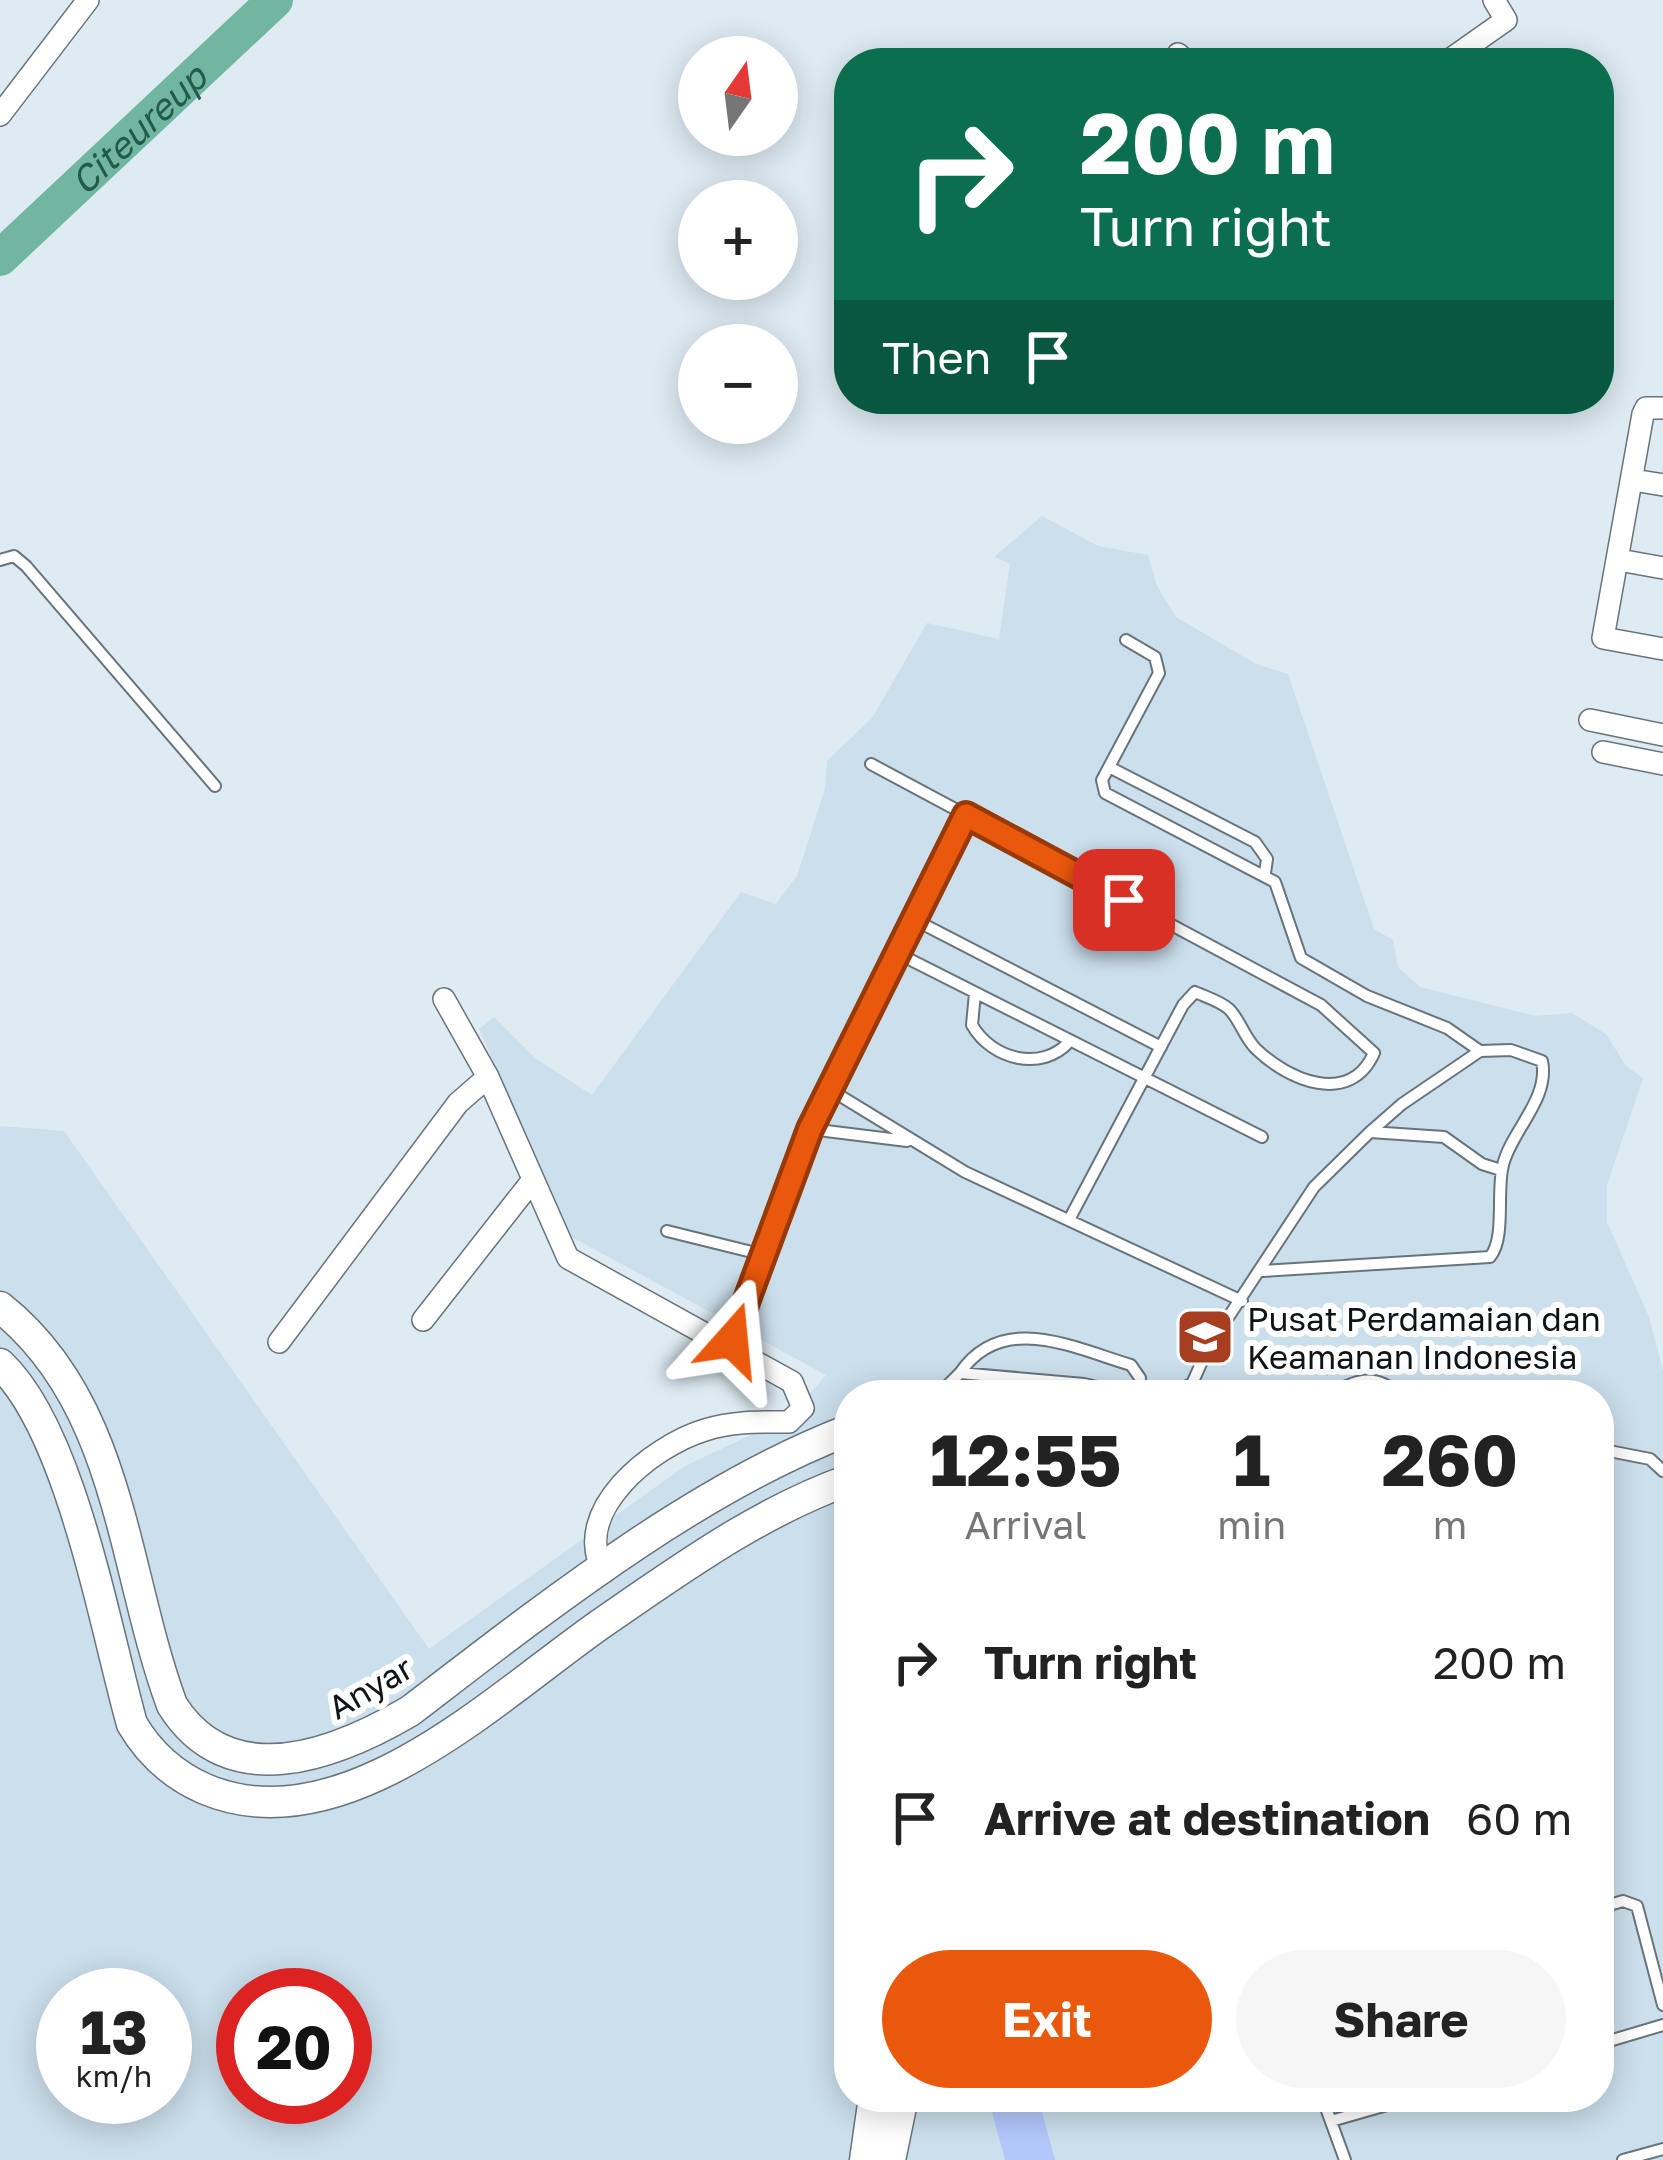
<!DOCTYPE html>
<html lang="en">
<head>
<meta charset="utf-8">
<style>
  body { margin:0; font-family:"Golos Text",sans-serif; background:#f6f6f6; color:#222; height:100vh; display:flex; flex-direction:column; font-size:45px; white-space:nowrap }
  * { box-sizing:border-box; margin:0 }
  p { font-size:39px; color:#767676 }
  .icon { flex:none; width:66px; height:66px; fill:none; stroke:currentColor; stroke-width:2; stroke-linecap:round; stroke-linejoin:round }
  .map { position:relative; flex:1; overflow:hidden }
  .sheet { position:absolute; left:834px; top:1380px; width:780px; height:732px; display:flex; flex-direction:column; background:#fff; border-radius:48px; box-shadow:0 6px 30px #0003 }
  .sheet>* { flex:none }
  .hud { position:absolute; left:834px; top:48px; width:780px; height:366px; border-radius:48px; box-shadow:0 6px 30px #0003; background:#0b6e4f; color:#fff; overflow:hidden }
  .needle { width:78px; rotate:14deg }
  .tools { position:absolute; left:678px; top:36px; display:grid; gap:24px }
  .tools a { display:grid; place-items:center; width:120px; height:120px; border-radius:50%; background:#fff; box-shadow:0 6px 30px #0003; font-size:60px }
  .speed { position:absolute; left:36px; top:1968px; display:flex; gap:24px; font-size:60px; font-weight:700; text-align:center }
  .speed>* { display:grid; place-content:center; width:156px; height:156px; border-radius:50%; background:#fff; box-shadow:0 6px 30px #0003; line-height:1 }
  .speed small { font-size:30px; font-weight:400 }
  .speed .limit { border:18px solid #d22; background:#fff; color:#111 }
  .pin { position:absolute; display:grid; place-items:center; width:102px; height:102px; color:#fff; margin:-51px; border-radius:24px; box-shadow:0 6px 18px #0006 }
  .me { position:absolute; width:132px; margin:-66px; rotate:18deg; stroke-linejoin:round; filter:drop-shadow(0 0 9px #0008) }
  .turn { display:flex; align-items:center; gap:42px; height:252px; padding:0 48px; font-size:54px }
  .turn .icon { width:156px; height:156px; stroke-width:2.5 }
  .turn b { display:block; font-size:84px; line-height:102px }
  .then { display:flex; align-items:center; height:114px; padding:0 48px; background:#0003; gap:24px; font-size:45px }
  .eta { display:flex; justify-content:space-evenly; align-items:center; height:204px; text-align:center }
  .eta b { font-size:72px; font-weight:700; line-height:84px }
  .button { display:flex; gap:24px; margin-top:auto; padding:24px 48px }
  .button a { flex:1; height:138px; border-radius:72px; background:#ea580c; color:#fff; font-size:48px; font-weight:700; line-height:138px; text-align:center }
  .button a+a { background:#f6f6f6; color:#222 }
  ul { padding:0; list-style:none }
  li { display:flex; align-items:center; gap:36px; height:156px; padding:0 48px }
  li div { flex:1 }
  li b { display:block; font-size:45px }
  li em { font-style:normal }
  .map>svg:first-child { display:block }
</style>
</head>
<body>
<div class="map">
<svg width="1663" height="2160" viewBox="0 0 1663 2160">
  <rect width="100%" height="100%" fill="#deebf3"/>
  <path fill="#cbdfec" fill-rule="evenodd" d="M1042 516 1098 546 1148 555 1157 586 1176 617 1256 664 1288 674 1374 929 1393 940 1398 967 1420 987 1535 1016 1572 1013 1606 1034 1626 1066 1643 1078 1607 1185V1222L1649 1317 1663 1371V2160H0V1126L64 1131 429 1649 685 1466 791 1416 826 1375 570 1236 479 1029 494 1017 535 1058 592 1095 741 892 776 904 797 876 825 789 827 761 872 718 927 623 999 639 1010 564 994 557ZM849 1395H1599V2097H849ZM63 1995H165V2097H63ZM243 1995H345V2097H243Z"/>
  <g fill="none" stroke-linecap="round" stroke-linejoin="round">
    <path stroke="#71b6a0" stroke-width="36" id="s1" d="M0 258 275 0"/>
  </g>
  <path fill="#b3c7fb" d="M988 2097H1038L1055 2160H1005Z"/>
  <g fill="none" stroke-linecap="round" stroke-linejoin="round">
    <defs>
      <path id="lane" d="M0 560 14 556 26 566 215 786
        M1126 640 1155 657 1159 673 1102 780 1105 793 1275 882 1301 958 1367 996 1447 1028 1480 1051
        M871 764 1321 1005 1374 1053C1350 1107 1288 1080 1256 1049 1244 1037 1240 1020 1229 1009 1220 1001 1206 997 1195 992L1183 1005 1070 1218
        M1109 767 1255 842 1267 859 1265 873
        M915 920 1161 1047
        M897 953 1262 1137
        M975 993 972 1025C992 1060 1042 1072 1069 1042
        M829 1089 965 1172 1242 1301
        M810 1129 907 1141
        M1370 1132 1444 1137 1482 1164 1501 1170
        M667 1231 760 1254
        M729 1348 810 1129 966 815
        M960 1373C1002 1311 1074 1348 1131 1365L1140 1378 1139 1395
        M1189 1385 1254 1395
        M938 1395 960 1373 1084 1384 1133 1395
        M1187 1395 1208 1348 1314 1187 1370 1132 1402 1104 1480 1051 1511 1050 1542 1061C1550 1099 1511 1131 1503 1165 1496 1191 1506 1238 1490 1257L1263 1271
        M1329 1395C1355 1381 1374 1371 1399 1395
        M1599 1449 1650 1459 1663 1471
        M1599 1908 1623 1901 1637 1906 1663 2005
        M1599 2044 1663 2025
        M1322 2097 1345 2160
        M1331 2121 1415 2097
        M1623 2160 1663 2149"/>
      <path id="street" d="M1178 54 1188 63
        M1445 63 1506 20 1494 0
        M0 115 88 0
        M1663 408H1646L1643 414 1603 638 1663 649
        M1633 480 1663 485
        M1619 560 1663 568
        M1590 720 1663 735
        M1603 752 1663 764
        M444 999 488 1077 568 1258 792 1382 803 1408 789 1422C761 1422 733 1421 705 1430 652 1446 569 1512 604 1572
        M423 1320 532 1181
        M279 1342 458 1103 488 1077"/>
      <path id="secondary" d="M0 1307C122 1404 122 1570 172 1705 229 1796 335 1755 410 1711 542 1610 694 1489 849 1430
        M0 1364C71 1430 105 1628 132 1724 149 1753 173 1775 205 1789 344 1848 499 1694 605 1621 682 1568 761 1511 849 1480
        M865 2160 874 2097
        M890 2160 903 2097"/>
    </defs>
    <use href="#lane" stroke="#68747b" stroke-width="14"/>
    <use href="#street" stroke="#68747b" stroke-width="24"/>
    <use href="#secondary" stroke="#68747b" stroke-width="33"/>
    <use href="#lane" stroke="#fff" stroke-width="10"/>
    <use href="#street" stroke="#fff" stroke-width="21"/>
    <use href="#secondary" stroke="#fff" stroke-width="30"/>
  </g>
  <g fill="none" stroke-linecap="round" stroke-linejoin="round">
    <defs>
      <path id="route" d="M732 1340 810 1129 966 815 1124 900"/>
    </defs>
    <use href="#route" stroke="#983908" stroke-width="30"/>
    <use href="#route" stroke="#ea580c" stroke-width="21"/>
  </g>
  <defs>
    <symbol id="university-square" viewBox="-11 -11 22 22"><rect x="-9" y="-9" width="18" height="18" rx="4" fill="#a63e1f" stroke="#fff"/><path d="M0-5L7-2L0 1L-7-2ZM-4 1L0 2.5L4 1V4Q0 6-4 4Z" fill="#fff"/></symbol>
  </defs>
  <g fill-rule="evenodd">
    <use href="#university-square" x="1172" y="1304" width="66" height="66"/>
  </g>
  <g text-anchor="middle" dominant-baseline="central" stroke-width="12" stroke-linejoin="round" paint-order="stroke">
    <g font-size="33" fill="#101417" stroke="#fff" text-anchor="start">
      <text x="1247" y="1318">Pusat Perdamaian dan<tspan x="1247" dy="38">Keamanan Indonesia</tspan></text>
    </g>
    <g font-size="33" fill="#101417" stroke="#fff">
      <text transform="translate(370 1687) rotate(-30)">Anyar</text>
    </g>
    <g font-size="36" font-style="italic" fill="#235a4b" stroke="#fff">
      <text stroke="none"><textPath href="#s1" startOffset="189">Citeureup</textPath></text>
    </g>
  </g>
</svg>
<div class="tools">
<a><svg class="needle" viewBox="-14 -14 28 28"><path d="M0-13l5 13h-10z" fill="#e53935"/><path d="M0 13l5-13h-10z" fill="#767676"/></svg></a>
<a>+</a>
<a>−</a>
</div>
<div class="speed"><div>13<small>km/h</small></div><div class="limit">20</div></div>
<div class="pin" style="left:1124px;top:900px;background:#d93025"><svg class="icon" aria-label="arrive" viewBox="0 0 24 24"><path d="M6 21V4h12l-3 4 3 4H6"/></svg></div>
<svg class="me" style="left:732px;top:1340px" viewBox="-20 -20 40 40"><path d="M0-17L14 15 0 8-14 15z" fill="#ea580c" stroke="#fff" stroke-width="4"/></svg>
<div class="hud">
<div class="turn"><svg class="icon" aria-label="right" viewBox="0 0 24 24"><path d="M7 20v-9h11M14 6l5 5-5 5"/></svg><div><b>200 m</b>Turn right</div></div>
<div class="then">Then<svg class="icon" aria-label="arrive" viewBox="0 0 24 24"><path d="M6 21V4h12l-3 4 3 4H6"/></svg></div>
</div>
<section class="sheet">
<div class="eta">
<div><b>12:55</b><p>Arrival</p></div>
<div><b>1</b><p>min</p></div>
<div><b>260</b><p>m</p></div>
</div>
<ul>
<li><svg class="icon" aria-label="right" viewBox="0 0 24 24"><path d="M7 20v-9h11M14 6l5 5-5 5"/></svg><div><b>Turn right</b></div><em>200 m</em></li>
<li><svg class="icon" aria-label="arrive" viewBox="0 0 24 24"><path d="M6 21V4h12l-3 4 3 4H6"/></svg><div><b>Arrive at destination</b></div><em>60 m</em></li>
</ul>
<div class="button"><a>Exit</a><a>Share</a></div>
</section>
</div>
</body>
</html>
